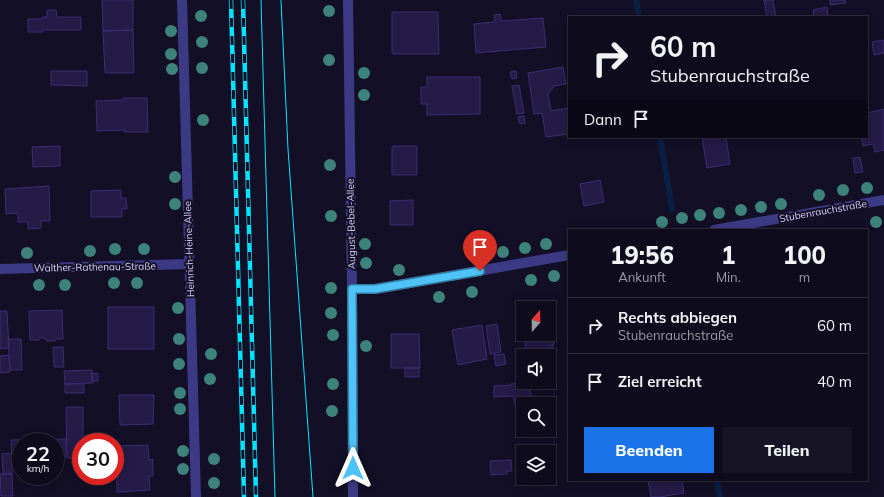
<!DOCTYPE html>
<html lang="de">
<head>
<meta charset="utf-8">
<style>
  body { margin:0; font-family:Mulish,sans-serif; background:#171425; color:#f1f3f6; height:100vh; display:flex; flex-direction:column; font-size:15px; white-space:nowrap }
  * { box-sizing:border-box; margin:0 }
  p { font-size:13px; color:#9b9ba3 }
  .icon { flex:none; width:22px; height:22px; fill:none; stroke:currentColor; stroke-width:2; stroke-linecap:round; stroke-linejoin:round }
  .map { position:relative; flex:1; overflow:hidden }
  .side { position:absolute; left:568px; top:229px; width:300px; height:252px; display:flex; flex-direction:column; background:#0e0b1c; border-radius:0px; box-shadow:0 2px 10px #0003,0 0 0 1px #2e2b3b }
  .side>* { flex:none }
  .banner { position:absolute; left:568px; top:16px; width:300px; height:122px; border-radius:0px; box-shadow:0 2px 10px #0003,0 0 0 1px #2e2b3b; background:#0e0b1c; color:#f1f3f6; overflow:hidden }
  .needle { width:26px; rotate:20deg }
  .fabs { position:absolute; left:516px; top:301px; display:grid; gap:8px }
  .fabs a { display:grid; place-items:center; width:40px; height:40px; border-radius:0px; background:#0e0b1c; box-shadow:0 2px 10px #0003,0 0 0 1px #2e2b3b; font-size:20px }
  .speed { position:absolute; left:12px; top:433px; display:flex; gap:8px; font-size:20px; font-weight:700; text-align:center }
  .speed>* { display:grid; place-content:center; width:52px; height:52px; border-radius:50%; background:#0e0b1c; box-shadow:0 2px 10px #0003,0 0 0 1px #2e2b3b; line-height:1 }
  .speed small { font-size:10px; font-weight:400 }
  .speed .limit { border:6px solid #d22; background:#fff; color:#111 }
  .pin { position:absolute; display:grid; place-items:center; width:34px; height:34px; color:#fff; margin:-41px -17px; border-radius:50% 50% 50% 0; rotate:-45deg; box-shadow:0 0 4px #0007 }
  .pin .icon { rotate:45deg }
  .me { position:absolute; width:44px; margin:-22px; rotate:0deg; stroke-linejoin:round; filter:drop-shadow(0 0 3px #0008) }
  .turn { display:flex; align-items:center; gap:14px; height:84px; padding:0 16px; font-size:18px }
  .turn .icon { width:52px; height:52px; stroke-width:2.5 }
  .turn b { display:block; font-size:28px; line-height:34px }
  .then { display:flex; align-items:center; height:38px; padding:0 16px; background:#0003; gap:8px; font-size:15px }
  .eta { display:flex; justify-content:space-evenly; align-items:center; height:68px; text-align:center }
  .eta b { font-size:24px; font-weight:800; line-height:28px }
  .button { display:flex; gap:8px; margin-top:auto; padding:8px 16px }
  .button a { flex:1; height:46px; border-radius:0px; background:#1a73e8; color:#fff; font-size:16px; font-weight:800; line-height:46px; text-align:center }
  .button a+a { background:#171425; color:#f1f3f6 }
  ul { padding:0; list-style:none }
  li { display:flex; align-items:center; gap:12px; height:56px; padding:0 16px; border-top:1px solid #2e2b3b }
  li div { flex:1 }
  li b { display:block; font-size:15px }
  li em { font-style:normal }
  .map>svg:first-child { display:block }
</style>
</head>
<body>
<div class="map">
<svg width="884" height="497" viewBox="0 0 884 497">
  <rect width="100%" height="100%" fill="#130f26"/>
  <g fill="none" stroke-linecap="round" stroke-linejoin="round">
    <path stroke="#0a1f44" stroke-width="6" d="M636 0 639 17
      M660 137 672 209
      M717 480 720 497"/>
  </g>
  <path fill="#241b47" stroke="#3b2d73" d="M102 0H133V30L103 31Z
    M764 0H773L776 17H767Z
    M830 0H845L846 3 830 5Z
    M827 7 828 16 814 17 813 10Z
    M47 10H56L57 17H81V30H43V32H28V19H42V17H47Z
    M392 12H438L439 54H392Z
    M500 14 501 20H502V21L543 18 546 47 476 53 474 24 494 22V21H495L494 15Z
    M133 30 134 73H105L103 31Z
    M884 40V53L874 55 872 42Z
    M563 67 566 84 554 86 548 94 551 111 569 108V134L546 137 542 113 534 114 528 73Z
    M51 71H87V86L51 85Z
    M516 71 517 78 512 79 510 72Z
    M427 77H480V114L427 115V104H421V87H427Z
    M519 85 524 113 517 114 512 86Z
    M123 98H147L148 132H124V130L97 131 96 101 123 100Z
    M884 109V150L875 152 873 144 863 146 861 137H867V113Z
    M524 116 525 123 520 124 518 117Z
    M702 137H726L730 164 707 168Z
    M60 146V166L33 167 32 147Z
    M392 146H417V175H392Z
    M860 157 863 172 855 173 853 158Z
    M600 180 604 202 584 206 580 184Z
    M49 186 50 221H41V228L28 229V222H18V213L6 214 5 189Z
    M121 190V198H126L127 209H122V217H91V191Z
    M413 200V225H390V201Z
    M108 307H154V349H108Z
    M62 310 63 339H56L55 341H47L44 338H39V340H30L29 311Z
    M0 311H7L9 348 0 349Z
    M520 316H523V334H549V318L554 345H552L553 350 528 355 527 349H526Z
    M497 324 501 352 490 354 486 326Z
    M482 325 487 359 458 365 452 330Z
    M391 334H419L420 368H391Z
    M8 339H21L22 370H10Z
    M53 347H63L64 367H54Z
    M504 354 506 364 496 366 494 355Z
    M9 355 10 372 0 373V356Z
    M405 368H419V377H405Z
    M92 370 93 383 65 384 64 371Z
    M98 373V381H92V374Z
    M523 382H528L533 404H523V417L518 418 513 396 494 397V386L511 385V384Z
    M65 384H84V393H65Z
    M119 395H154L153 424 120 425Z
    M66 407H83V442H81V458H67Z
    M66 439V457H55V442H21V458L12 459 11 440Z
    M148 445 149 460 153 459V476H149L150 490 117 492 116 446Z
    M12 453V474H3L2 454Z
    M511 460 512 471H507V474L491 475 490 461Z
    M0 474H12L13 496H1Z
    M648 480H682L684 493 660 497H651Z"/>
  <g fill="none" stroke-linecap="round" stroke-linejoin="round">
    <path stroke="#3d3a85" stroke-width="10" d="M182 0 196 497
      M348 0 352 289 353 497
      M714 230 884 200
      M0 269 190 264
      M352 289H375L569 255"/>
    <path stroke="#00e5ff" stroke-width="1" d="M261 0 275 497
      M281 0 288 149 313 497"/>
    <defs>
      <path id="rail" d="M231 0 244 497
        M243 0 256 497"/>
    </defs>
    <use href="#rail" stroke="#00e5ff" stroke-width="4.5"/>
    <use href="#rail" stroke="#130f26" stroke-width="3" stroke-dasharray="9" stroke-linecap="butt"/>
  </g>
  <g fill="#3d827b">
    <circle cx="329" cy="11" r="6"/>
    <circle cx="201" cy="16" r="6"/>
    <circle cx="171" cy="31" r="6"/>
    <circle cx="202" cy="42" r="6"/>
    <circle cx="171" cy="54" r="6"/>
    <circle cx="329" cy="60" r="6"/>
    <circle cx="202" cy="68" r="6"/>
    <circle cx="172" cy="69" r="6"/>
    <circle cx="364" cy="73" r="6"/>
    <circle cx="364" cy="95" r="6"/>
    <circle cx="203" cy="120" r="6"/>
    <circle cx="330" cy="165" r="6"/>
    <circle cx="175" cy="177" r="6"/>
    <circle cx="867" cy="188" r="6"/>
    <circle cx="843" cy="190" r="6"/>
    <circle cx="819" cy="195" r="6"/>
    <circle cx="175" cy="204" r="6"/>
    <circle cx="781" cy="204" r="6"/>
    <circle cx="761" cy="207" r="6"/>
    <circle cx="741" cy="210" r="6"/>
    <circle cx="719" cy="213" r="6"/>
    <circle cx="700" cy="215" r="6"/>
    <circle cx="331" cy="216" r="6"/>
    <circle cx="682" cy="218" r="6"/>
    <circle cx="662" cy="222" r="6"/>
    <circle cx="876" cy="222" r="6"/>
    <circle cx="365" cy="244" r="6"/>
    <circle cx="546" cy="244" r="6"/>
    <circle cx="525" cy="248" r="6"/>
    <circle cx="115" cy="249" r="6"/>
    <circle cx="144" cy="249" r="6"/>
    <circle cx="90" cy="251" r="6"/>
    <circle cx="503" cy="252" r="6"/>
    <circle cx="27" cy="253" r="6"/>
    <circle cx="481" cy="257" r="6"/>
    <circle cx="366" cy="263" r="6"/>
    <circle cx="399" cy="270" r="6"/>
    <circle cx="554" cy="276" r="6"/>
    <circle cx="531" cy="280" r="6"/>
    <circle cx="114" cy="283" r="6"/>
    <circle cx="137" cy="283" r="6"/>
    <circle cx="39" cy="285" r="6"/>
    <circle cx="65" cy="285" r="6"/>
    <circle cx="331" cy="288" r="6"/>
    <circle cx="472" cy="292" r="6"/>
    <circle cx="439" cy="297" r="6"/>
    <circle cx="178" cy="308" r="6"/>
    <circle cx="331" cy="313" r="6"/>
    <circle cx="333" cy="335" r="6"/>
    <circle cx="179" cy="339" r="6"/>
    <circle cx="366" cy="346" r="6"/>
    <circle cx="211" cy="354" r="6"/>
    <circle cx="179" cy="364" r="6"/>
    <circle cx="210" cy="379" r="6"/>
    <circle cx="333" cy="384" r="6"/>
    <circle cx="180" cy="393" r="6"/>
    <circle cx="180" cy="409" r="6"/>
    <circle cx="332" cy="411" r="6"/>
    <circle cx="183" cy="451" r="6"/>
    <circle cx="214" cy="459" r="6"/>
    <circle cx="183" cy="469" r="6"/>
    <circle cx="214" cy="483" r="6"/>
  </g>
  <g fill="none" stroke-linecap="round" stroke-linejoin="round">
    <defs>
      <path id="route" d="M353 468 352 289H375L480 271"/>
    </defs>
    <use href="#route" stroke="#337fa1" stroke-width="10"/>
    <use href="#route" stroke="#4fc3f7" stroke-width="7"/>
  </g>
  <g text-anchor="middle" dominant-baseline="central" stroke-width="4" stroke-linejoin="round" paint-order="stroke">
    <g font-size="10" fill="#d9d4ff" stroke="#130f26">
      <text transform="translate(823 211) rotate(-10)">Stubenrauchstraße</text>
      <text transform="translate(351 224) rotate(-91)">August-Bebel-Allee</text>
      <text transform="translate(189 249) rotate(-92)">Heinrich-Heine-Allee</text>
      <text transform="translate(95 267) rotate(-1)">Walther-Rathenau-Straße</text>
    </g>
  </g>
</svg>
<div class="fabs">
<a><svg class="needle" viewBox="-14 -14 28 28"><path d="M0-13l5 13h-10z" fill="#e53935"/><path d="M0 13l5-13h-10z" fill="#9b9ba3"/></svg></a>
<a><svg class="icon" aria-label="sound" viewBox="0 0 24 24"><path d="M4 9h4l5-4v14l-5-4H4zM17 9q2 3 0 6"/></svg></a>
<a><svg class="icon" aria-label="search" viewBox="0 0 24 24"><circle cx="10" cy="10" r="6"/><path d="M15 15l6 6"/></svg></a>
<a><svg class="icon" aria-label="layers" viewBox="0 0 24 24"><path d="M12 4l9 5-9 5-9-5zM3 14l9 5 9-5"/></svg></a>
</div>
<div class="speed"><div>22<small>km/h</small></div><div class="limit">30</div></div>
<div class="pin" style="left:480px;top:271px;background:#d93025"><svg class="icon" aria-label="arrive" viewBox="0 0 24 24"><path d="M6 21V4h12l-3 4 3 4H6"/></svg></div>
<svg class="me" style="left:353px;top:468px" viewBox="-20 -20 40 40"><path d="M0-17L14 15 0 8-14 15z" fill="#4fc3f7" stroke="#fff" stroke-width="4"/></svg>
<div class="banner">
<div class="turn"><svg class="icon" aria-label="right" viewBox="0 0 24 24"><path d="M7 20v-9h11M14 6l5 5-5 5"/></svg><div><b>60 m</b>Stubenrauchstraße</div></div>
<div class="then">Dann<svg class="icon" aria-label="arrive" viewBox="0 0 24 24"><path d="M6 21V4h12l-3 4 3 4H6"/></svg></div>
</div>
<section class="side">
<div class="eta">
<div><b>19:56</b><p>Ankunft</p></div>
<div><b>1</b><p>Min.</p></div>
<div><b>100</b><p>m</p></div>
</div>
<ul>
<li><svg class="icon" aria-label="right" viewBox="0 0 24 24"><path d="M7 20v-9h11M14 6l5 5-5 5"/></svg><div><b>Rechts abbiegen</b><p>Stubenrauchstraße</p></div><em>60 m</em></li>
<li><svg class="icon" aria-label="arrive" viewBox="0 0 24 24"><path d="M6 21V4h12l-3 4 3 4H6"/></svg><div><b>Ziel erreicht</b></div><em>40 m</em></li>
</ul>
<div class="button"><a>Beenden</a><a>Teilen</a></div>
</section>
</div>
</body>
</html>
